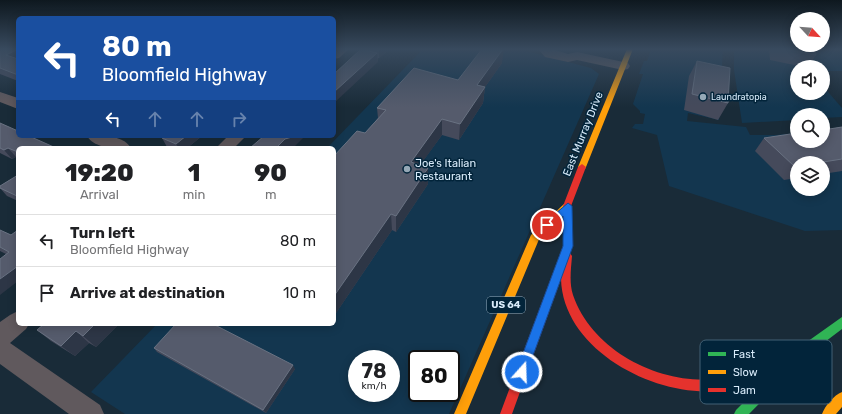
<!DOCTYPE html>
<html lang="en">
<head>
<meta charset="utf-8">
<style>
  body { margin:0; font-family:Rubik,sans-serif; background:#f2f2f2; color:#202124; height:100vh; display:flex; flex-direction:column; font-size:15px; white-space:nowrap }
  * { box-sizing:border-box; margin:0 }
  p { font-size:13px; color:#757577 }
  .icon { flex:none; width:22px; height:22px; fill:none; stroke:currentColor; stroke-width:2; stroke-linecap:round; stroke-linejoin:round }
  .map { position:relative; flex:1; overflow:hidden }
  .panel { position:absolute; left:16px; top:146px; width:320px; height:180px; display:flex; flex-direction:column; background:#fff; border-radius:6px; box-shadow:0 2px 10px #0003 }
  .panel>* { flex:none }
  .guide { position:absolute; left:16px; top:16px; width:320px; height:122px; border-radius:6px; box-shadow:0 2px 10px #0003; background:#1a4fa0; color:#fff; overflow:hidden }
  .needle { width:26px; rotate:116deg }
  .buttons { position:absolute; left:790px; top:12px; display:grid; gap:8px }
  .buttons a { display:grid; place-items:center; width:40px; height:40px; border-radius:50%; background:#fff; box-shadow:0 2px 10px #0003; font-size:20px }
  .speed { position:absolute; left:348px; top:350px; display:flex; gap:8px; font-size:20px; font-weight:700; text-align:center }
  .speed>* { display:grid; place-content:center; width:52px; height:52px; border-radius:50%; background:#fff; box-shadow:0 2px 10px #0003; line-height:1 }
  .speed small { font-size:10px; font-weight:400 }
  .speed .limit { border:2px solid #111; border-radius:6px; background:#fff; color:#111 }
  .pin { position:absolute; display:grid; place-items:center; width:34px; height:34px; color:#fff; margin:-17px; border:2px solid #fff; border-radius:50%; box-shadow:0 1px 4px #0007 }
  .me { position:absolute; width:44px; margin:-22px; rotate:20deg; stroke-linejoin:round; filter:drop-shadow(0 0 3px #0008) }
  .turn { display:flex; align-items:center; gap:14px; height:84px; padding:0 20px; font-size:18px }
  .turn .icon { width:52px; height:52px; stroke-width:2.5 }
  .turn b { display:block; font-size:28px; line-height:34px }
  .lanes { display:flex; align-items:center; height:38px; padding:0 20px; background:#0003; justify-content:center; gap:20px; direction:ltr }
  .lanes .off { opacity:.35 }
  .eta { display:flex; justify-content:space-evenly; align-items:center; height:68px; text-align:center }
  .eta b { font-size:24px; font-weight:800; line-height:28px }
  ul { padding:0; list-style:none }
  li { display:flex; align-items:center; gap:12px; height:52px; padding:0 20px; border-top:1px solid #e0e0e0 }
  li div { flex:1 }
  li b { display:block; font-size:15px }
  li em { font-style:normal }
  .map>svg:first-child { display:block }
</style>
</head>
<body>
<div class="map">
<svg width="842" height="414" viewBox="0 0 842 414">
  <rect width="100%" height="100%" fill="#192b38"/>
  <path fill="#13364f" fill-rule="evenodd" d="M423 49H519L591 68 599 74 449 414H125L91 392 157 324H334V148H327ZM357 359H391V393H357ZM417 359H451V393H417Z
    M651 49H723L719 120 688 113 687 121 746 127 750 135H776L797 133V141H823V130L842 128V230L805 231 669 186 657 135 632 128 635 124H643L645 114 640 113V111L633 104 643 74H639L644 61H647ZM797 163H823V189H797Z
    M734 49H842V71H823V67H797V71L792 72 797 76V93H823V86L842 108V117L823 118V115H797V120L742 123 734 70Z"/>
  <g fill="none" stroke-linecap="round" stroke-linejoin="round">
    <path fill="#60595d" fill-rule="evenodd" d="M334 49H349L339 58 334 59Z
      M538 49H552L568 54 577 52 628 63 630 66 628 69 623 70 577 60 568 62 545 57Z
      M0 92 18 98V109L0 102Z
      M87 136C101 136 123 134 131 148 117 148 96 150 87 136Z
      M228 136H246L234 148H216Z
      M18 311V324H29L26 329 10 343 100 405 104 414H69L0 364V322L10 315Z"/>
    <path fill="#30b455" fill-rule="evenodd" d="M842 317V329L805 357 749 414H734L736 410 797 349Z"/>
    <path fill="#ff9f0a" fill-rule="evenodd" d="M627 49H633L586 167 585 169H579L578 167Z
      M567 203 571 206 570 208 540 237 466 414H454L531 235 564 204Z
      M842 392V407L836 414H822C825 406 834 395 842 392Z"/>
    <path fill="#e5322d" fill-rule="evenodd" d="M582 164 586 167 571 206 573 246 570 253 572 256C571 269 569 283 573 295 592 351 660 385 716 379 745 376 774 358 801 348L805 349 807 353 805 357C777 368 745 389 715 391 652 396 563 349 561 279L512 414H500L563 246V206L578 167Z"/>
  </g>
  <path fill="#454a5b" d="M0 49H18V81L0 74Z
    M364 49H390L379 58H378V62L364 50Z
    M769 49H815L816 55 808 67H804L770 60Z
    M697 61 728 103 718 120 684 110 689 76Z
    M502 63 485 87 483 103 459 140 442 135 420 165 428 168V184L396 232 392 230 334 316V156L365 133 378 118 377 108 458 80Z
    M0 123 18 148V158L16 157 12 159 0 153Z
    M842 127V171L823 174V163H797V178L784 180 755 151 764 138Z
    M202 136 187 148H169L167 147 162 138Z
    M18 175V201L7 196 0 188V186Z
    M0 230 11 235 18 281 6 254 0 251Z
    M44 324H119L96 347 89 343 75 356 51 341 37 330Z
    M154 348 295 369 266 413 157 352Z"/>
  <path fill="#2d3646" d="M18 49V61L6 55Z
    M380 49H390L379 58V50Z
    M503 49H504L502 63 485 87 483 103 459 140 460 124 477 85Z
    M377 53 378 62 334 103V92Z
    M442 119V135L411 178V162Z
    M186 136H202L187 148H179L176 144Z
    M293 136H305L295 146 289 148H276L285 139Z
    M8 148 16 157 12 159 4 150Z
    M428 168V184L396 232V216Z
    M391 214 392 230 334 316V296Z
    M18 266V281L0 295V279Z
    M95 324H119L96 347 83 336Z
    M76 331 89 343 75 356 61 346Z
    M293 365 295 369 266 413 263 410Z"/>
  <path fill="#555b6c" stroke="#697282" d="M0 49H18L6 55 18 59V75L0 68Z
    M361 49 377 53 334 92V74Z
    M373 49H380L379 50Z
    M482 49H503L477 85 485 87 460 124 442 119 411 162 428 168 396 216 391 214 334 296V167L336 164 334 163V156L357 131 365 133 386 110 377 108 414 68 458 80Z
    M784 49H815L816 55Z
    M697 61 730 68 728 103 692 94Z
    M0 123 18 131V136H29L56 148H18V152L8 148 4 150 0 148Z
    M842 127V159L817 163H797V166H794L764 138 797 133V141H823V130Z
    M165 136H186L176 144 162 138Z
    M264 136H293L292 137 285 139 276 148H250Z
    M18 175V195L17 196 0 188V186Z
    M0 230 11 235 18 230V266L0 279V259L9 252 0 247Z
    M44 324H95L83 336 76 331 61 346 37 330Z
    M176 324H213L293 365 263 410 154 348Z"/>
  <linearGradient id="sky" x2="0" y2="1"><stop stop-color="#0e181f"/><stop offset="0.46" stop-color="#384a5e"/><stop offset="1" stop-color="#384a5e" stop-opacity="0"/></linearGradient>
  <rect width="842" height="107" fill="url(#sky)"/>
  <path fill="#1a73e8" stroke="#114b97" d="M568 203 572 206 573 246 527 372 526 376 522 378 517 376 516 372 563 246V216L550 228H543L542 225Z"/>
  <g fill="#95a8b6" stroke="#02243a" stroke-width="1.5">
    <circle cx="703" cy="97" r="4"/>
    <circle cx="407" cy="169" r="4"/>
  </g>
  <g text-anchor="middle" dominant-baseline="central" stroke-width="3" stroke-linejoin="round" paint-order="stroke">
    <g font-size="9" fill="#d8ebfa" stroke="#02243a" text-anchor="start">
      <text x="711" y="97">Laundratopia</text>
    </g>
    <rect fill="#02243a" stroke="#98afc0" stroke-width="1" x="487" y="297" width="38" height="16" rx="3"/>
    <g font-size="10" font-weight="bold" fill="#d8ebfa">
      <text x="506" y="305">US 64</text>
    </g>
    <g font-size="11" fill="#d8ebfa" stroke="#02243a">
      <text transform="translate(583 134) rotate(-68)">East Murray Drive</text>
    </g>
    <g font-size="11" fill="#d8ebfa" stroke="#02243a" text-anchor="start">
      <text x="415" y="163">Joe's Italian<tspan x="415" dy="13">Restaurant</tspan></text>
    </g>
  </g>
  <rect x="700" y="340" width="132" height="64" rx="6" fill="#02243a" stroke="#426074" stroke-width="1"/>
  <rect x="708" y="352" width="18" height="4" fill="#30b455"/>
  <rect x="708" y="370" width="18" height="4" fill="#ff9f0a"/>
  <rect x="708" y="388" width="18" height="4" fill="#e5322d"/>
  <g font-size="11" fill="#d8ebfa">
    <text x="733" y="358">Fast</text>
    <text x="733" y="376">Slow</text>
    <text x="733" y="394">Jam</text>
  </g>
</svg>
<div class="buttons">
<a><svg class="needle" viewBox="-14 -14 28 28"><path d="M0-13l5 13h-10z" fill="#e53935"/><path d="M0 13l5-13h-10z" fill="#757577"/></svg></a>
<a><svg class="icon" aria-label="sound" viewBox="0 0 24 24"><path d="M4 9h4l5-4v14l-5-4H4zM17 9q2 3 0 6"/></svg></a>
<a><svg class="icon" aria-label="search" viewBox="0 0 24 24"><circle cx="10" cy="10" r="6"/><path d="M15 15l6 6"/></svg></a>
<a><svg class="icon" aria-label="layers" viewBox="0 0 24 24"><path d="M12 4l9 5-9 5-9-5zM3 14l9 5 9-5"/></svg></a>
</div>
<div class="speed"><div>78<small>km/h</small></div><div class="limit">80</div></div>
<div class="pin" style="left:547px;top:225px;background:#d93025"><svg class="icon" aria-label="arrive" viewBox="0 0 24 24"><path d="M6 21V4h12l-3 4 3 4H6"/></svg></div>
<svg class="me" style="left:522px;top:372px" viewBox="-20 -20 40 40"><circle r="17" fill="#1a73e8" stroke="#fff" stroke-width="3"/><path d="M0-11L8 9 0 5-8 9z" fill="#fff"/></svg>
<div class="guide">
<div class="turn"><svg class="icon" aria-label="left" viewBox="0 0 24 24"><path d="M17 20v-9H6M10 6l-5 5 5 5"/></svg><div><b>80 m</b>Bloomfield Highway</div></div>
<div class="lanes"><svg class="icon" aria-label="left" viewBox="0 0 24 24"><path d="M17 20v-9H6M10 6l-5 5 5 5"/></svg><svg class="icon off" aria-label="ahead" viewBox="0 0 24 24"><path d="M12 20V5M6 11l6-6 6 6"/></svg><svg class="icon off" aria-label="ahead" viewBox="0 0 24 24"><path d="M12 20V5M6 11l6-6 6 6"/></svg><svg class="icon off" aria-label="right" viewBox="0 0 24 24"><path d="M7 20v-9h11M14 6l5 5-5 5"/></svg></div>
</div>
<section class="panel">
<div class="eta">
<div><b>19:20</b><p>Arrival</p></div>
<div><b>1</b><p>min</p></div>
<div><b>90</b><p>m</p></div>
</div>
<ul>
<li><svg class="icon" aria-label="left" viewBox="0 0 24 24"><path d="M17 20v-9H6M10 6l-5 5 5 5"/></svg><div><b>Turn left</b><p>Bloomfield Highway</p></div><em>80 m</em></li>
<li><svg class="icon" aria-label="arrive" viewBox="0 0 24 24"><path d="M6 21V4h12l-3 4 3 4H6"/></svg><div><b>Arrive at destination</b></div><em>10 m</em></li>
</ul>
</section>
</div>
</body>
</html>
